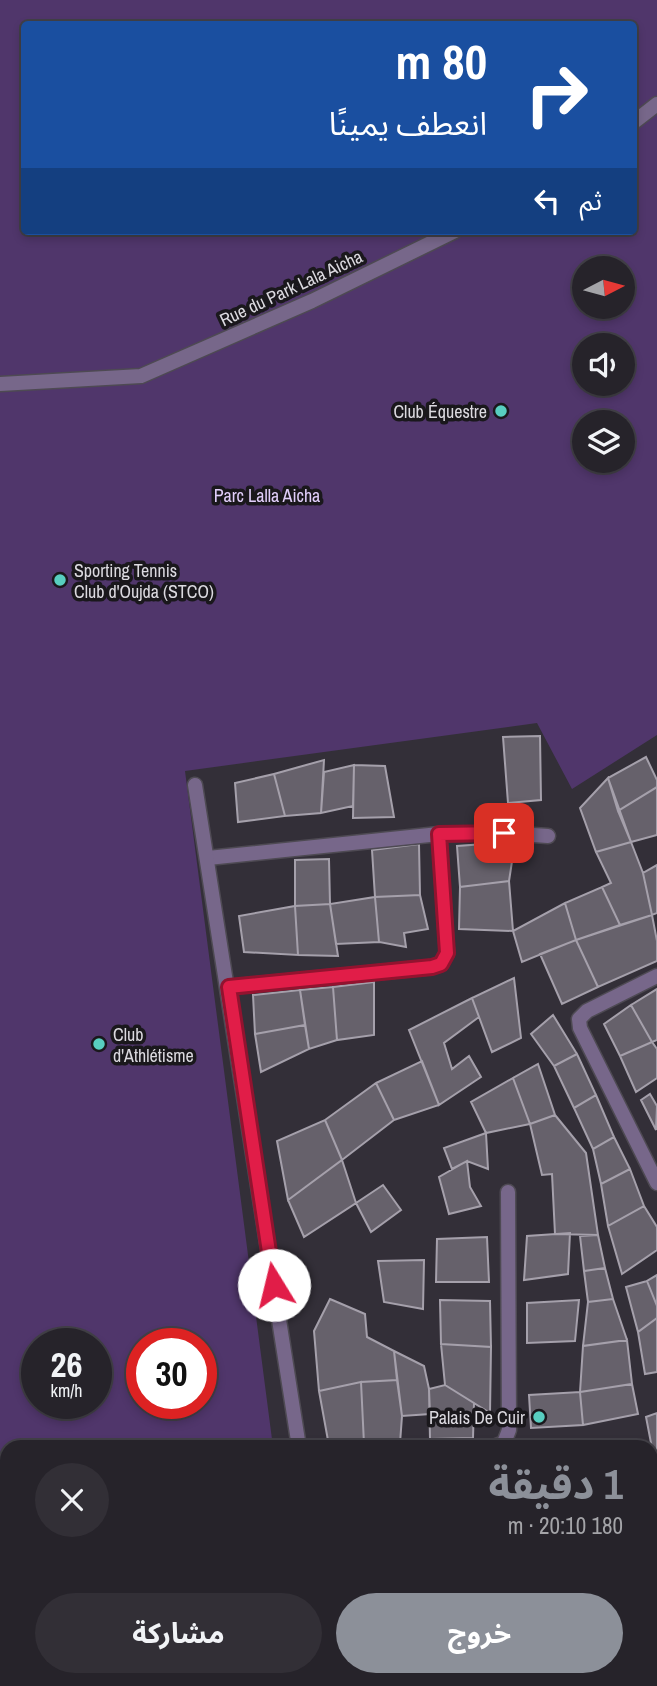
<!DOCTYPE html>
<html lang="ar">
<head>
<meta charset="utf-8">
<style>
  body { margin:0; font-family:"Archivo Narrow","Noto Sans Arabic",sans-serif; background:#322f36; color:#f1f3f6; direction:rtl; height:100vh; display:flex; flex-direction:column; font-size:26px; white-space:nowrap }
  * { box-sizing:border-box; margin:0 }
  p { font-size:23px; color:#a4a4a8 }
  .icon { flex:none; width:38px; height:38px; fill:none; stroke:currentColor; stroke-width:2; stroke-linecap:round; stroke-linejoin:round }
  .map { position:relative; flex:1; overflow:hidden; direction:ltr }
  .panel { position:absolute; left:0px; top:1440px; width:658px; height:247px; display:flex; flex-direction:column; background:#26232a; border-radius:21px 21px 0 0; box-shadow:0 4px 10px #0003,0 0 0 2px #424047; direction:rtl }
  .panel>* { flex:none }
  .top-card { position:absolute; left:21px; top:21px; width:616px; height:214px; border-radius:7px; box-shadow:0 4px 10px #0003,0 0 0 2px #424047; direction:rtl; background:#1a4fa0; color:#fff; overflow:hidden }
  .needle { width:46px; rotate:84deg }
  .buttons { position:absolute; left:572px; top:256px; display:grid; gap:14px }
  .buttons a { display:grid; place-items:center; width:63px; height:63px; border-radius:50%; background:#26232a; box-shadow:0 4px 10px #0003,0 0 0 2px #424047; font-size:35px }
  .speed { position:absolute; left:21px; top:1328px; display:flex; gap:14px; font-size:35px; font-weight:700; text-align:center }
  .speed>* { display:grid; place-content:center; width:91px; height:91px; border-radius:50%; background:#26232a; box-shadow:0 4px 10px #0003,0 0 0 2px #424047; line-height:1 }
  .speed small { font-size:18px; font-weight:400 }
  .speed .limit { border:10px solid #d22; background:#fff; color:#111 }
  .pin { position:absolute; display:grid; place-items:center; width:60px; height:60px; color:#fff; margin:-30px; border-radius:14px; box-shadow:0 4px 10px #0006 }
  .me { position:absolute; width:77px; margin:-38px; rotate:351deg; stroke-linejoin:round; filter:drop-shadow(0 0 5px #0008) }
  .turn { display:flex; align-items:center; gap:24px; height:147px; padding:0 35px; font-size:32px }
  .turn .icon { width:91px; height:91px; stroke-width:2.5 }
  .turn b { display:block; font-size:49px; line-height:60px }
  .then { display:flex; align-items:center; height:66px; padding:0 35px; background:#0003; gap:14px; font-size:26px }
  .round { display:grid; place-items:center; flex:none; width:74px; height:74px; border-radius:37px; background:#322f36 }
  .overview { display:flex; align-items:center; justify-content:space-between; height:119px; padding:0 35px }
  h1 { font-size:42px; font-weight:700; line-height:52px; color:#8c9099 }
  .primary-button { display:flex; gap:14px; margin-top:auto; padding:14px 35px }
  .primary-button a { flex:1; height:80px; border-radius:42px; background:#8c9099; color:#fff; font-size:28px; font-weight:700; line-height:80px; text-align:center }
  .primary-button a+a { background:#322f36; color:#f1f3f6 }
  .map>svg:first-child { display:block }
</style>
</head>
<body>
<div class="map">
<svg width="657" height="1686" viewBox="0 0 657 1686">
  <rect width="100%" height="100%" fill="#332f38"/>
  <path fill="#3d3645" d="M7 1551V1680H319L318 1686H0V1552Z"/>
  <path fill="#50366b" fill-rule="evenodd" d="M0 0H657V735L572 789 537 723 185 771 273 1447H7V1498L0 1499ZM24 24H634V231H24ZM584 268H623V306H584ZM584 345H623V383H584ZM584 422H623V460H584ZM37 1344H96V1404H37ZM142 1344H201V1404H142Z"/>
  <path fill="#66616b" stroke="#a5a0ab" stroke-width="2" d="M540 736 541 800 508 803 503 737Z
    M646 757 657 780V787L618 811 608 778Z
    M324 760 321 813 285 816 274 774Z
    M354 765 353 806 321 813 324 772Z
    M354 765 385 766 394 817 353 818Z
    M274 774 285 816 238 822 235 783Z
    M608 778 631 842 596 852 580 808Z
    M657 787V835L631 842 618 811Z
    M515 842 509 881 460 887 457 846Z
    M631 842 643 873 652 915 620 925 602 887 611 883 596 852Z
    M419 844 420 895 375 897 372 850Z
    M329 859 330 904 295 906V860Z
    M657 865V913L652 915 643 873Z
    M509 881 513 931 459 929 460 887Z
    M602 887 620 925 576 940 565 903Z
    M420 895 428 929 404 933 406 947 379 942 375 897Z
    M375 897 379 942 336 944 330 904Z
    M565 903 576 940 522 962 513 931Z
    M330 904 338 956 298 955 295 906Z
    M295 906 298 955 244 952 239 916Z
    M652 915 657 941V961L598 987 576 940Z
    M576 940 598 987 562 1004 540 954Z
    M514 978 521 1038 492 1052 472 998Z
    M374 982V1035L337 1040 333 987Z
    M333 987 337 1040 309 1049 300 990Z
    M657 989V1040L652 1042 631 1005Z
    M300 990 305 1025 255 1034 253 995Z
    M472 998 479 1017 444 1043 452 1069 469 1056 481 1077 439 1105 409 1030Z
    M631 1005 652 1042 620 1056 604 1024Z
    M553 1015 577 1054 554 1066 531 1034Z
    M305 1025 309 1049 261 1072 255 1034Z
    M652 1042 657 1049V1078L636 1092 620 1056Z
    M577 1054 596 1095 574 1108 554 1066Z
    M422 1061 439 1105 394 1120 376 1083Z
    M538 1064 555 1115 530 1124 513 1078Z
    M513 1078 530 1124 486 1133 471 1102Z
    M376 1083 394 1120 342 1160 325 1120Z
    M650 1094 657 1106 656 1130 641 1100Z
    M596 1095 614 1137 593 1149 574 1108Z
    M555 1115 586 1153 598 1235 555 1234 552 1174 542 1175 530 1124Z
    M325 1120 342 1160 288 1200 277 1141Z
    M486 1133 488 1169 467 1161 452 1169 444 1148Z
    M614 1137 630 1169 601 1184 593 1149Z
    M342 1160 356 1203 304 1237 288 1200Z
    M467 1161 470 1187 481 1206 449 1214 439 1177Z
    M630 1169 644 1206 608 1226 601 1184Z
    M383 1185 401 1210 371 1232 356 1203Z
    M644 1206 657 1227V1250L622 1274 608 1226Z
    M570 1233 568 1274 524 1280 527 1236Z
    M598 1235 605 1268 584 1271 580 1236Z
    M487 1237 489 1282H436L437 1239Z
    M424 1260 423 1309 384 1302 378 1261Z
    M605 1268 613 1299 588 1302 584 1271Z
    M657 1275V1306L647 1281Z
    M647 1281 657 1306V1318L638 1332 626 1287Z
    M330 1299 365 1314 367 1337 394 1351 397 1380 361 1382 319 1391 314 1331Z
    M613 1299 627 1340 583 1346 588 1302Z
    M440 1300 490 1301 491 1347 441 1344Z
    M579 1300 575 1341 527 1343V1303Z
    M657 1318V1372L645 1374 638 1332Z
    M627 1340 632 1384 580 1392 583 1346Z
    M441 1344 491 1347 490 1413 445 1385Z
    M394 1351 424 1366 429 1389 430 1414 402 1416Z
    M397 1380 402 1416 400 1443 364 1444 361 1382Z
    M361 1382 364 1444 329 1446 319 1391Z
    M632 1384 638 1414 583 1425 580 1392Z
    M445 1385 474 1403 473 1438 430 1439 429 1389Z
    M580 1392 583 1425 531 1428 529 1395Z
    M657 1413V1468L656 1469 646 1417Z
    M366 1680H450L444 1686H367Z
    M450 1680H479L485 1686H444Z
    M517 1680H548L543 1686H524Z
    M576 1680H607V1681L602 1686H577Z"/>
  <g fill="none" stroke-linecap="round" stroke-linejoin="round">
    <defs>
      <path id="lane" d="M439 834 504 833 548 836
        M208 858 439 834 447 953 441 964 432 967 229 987"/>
      <path id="street" d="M634 122 657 104
        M0 384 141 376 312 301 455 231
        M195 785 299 1447
        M657 976 587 1011 579 1019 580 1028 657 1183
        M494 1447 504 1443 509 1430 508 1192
        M0 1508 7 1507
        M336 1680 337 1686
        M498 1680 502 1686"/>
      <path id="secondary" d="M651 1664 657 1658
        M627 1686 634 1680"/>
    </defs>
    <use href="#lane" stroke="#4e4a53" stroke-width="17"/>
    <use href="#street" stroke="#4e4a53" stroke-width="17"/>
    <use href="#secondary" stroke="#4e4a53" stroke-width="17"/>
    <use href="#lane" stroke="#77678a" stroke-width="14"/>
    <use href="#street" stroke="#77678a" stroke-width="14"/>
    <use href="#secondary" stroke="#9e84bc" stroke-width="14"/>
  </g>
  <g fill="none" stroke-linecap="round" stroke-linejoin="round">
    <defs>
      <path id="route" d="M274 1285 229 987 432 967 441 964 447 953 439 834 504 833"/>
    </defs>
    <use href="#route" stroke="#92132f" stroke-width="18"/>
    <use href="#route" stroke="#e11d48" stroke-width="12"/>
  </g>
  <g fill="#58cec0" stroke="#1a181c" stroke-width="2.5">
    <circle cx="501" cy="411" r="7"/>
    <circle cx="60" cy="580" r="7"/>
    <circle cx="99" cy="1044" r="7"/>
    <circle cx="539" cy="1417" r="7"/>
  </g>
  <g text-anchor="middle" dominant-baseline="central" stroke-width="7" stroke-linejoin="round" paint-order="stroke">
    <g font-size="18" fill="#dcdae0" stroke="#1a181c">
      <text transform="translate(291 288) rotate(-25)">Rue du Park Lala Aicha</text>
    </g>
    <g font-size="18" fill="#dcdae0" stroke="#1a181c" text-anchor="end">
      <text x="487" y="411">Club Équestre</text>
      <text x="74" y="570" text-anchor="start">Sporting Tennis<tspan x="74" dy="21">Club d'Oujda (STCO)</tspan></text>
      <text x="113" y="1034" text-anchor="start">Club<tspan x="113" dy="21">d'Athlétisme</tspan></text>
      <text x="525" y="1417">Palais De Cuir</text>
    </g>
    <g font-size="18" fill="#e1cefa" stroke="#1a181c">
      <text x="267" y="495">Parc Lalla Aicha</text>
    </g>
  </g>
</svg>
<div class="buttons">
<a><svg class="needle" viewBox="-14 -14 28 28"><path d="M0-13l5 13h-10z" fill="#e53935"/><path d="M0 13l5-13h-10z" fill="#a4a4a8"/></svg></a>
<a><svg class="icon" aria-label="sound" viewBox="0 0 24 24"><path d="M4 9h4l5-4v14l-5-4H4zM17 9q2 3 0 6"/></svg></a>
<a><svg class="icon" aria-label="layers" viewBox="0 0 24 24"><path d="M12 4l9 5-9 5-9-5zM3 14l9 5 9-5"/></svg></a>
</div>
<div class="speed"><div>26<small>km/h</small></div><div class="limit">30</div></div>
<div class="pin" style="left:504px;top:833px;background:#d93025"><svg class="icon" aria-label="arrive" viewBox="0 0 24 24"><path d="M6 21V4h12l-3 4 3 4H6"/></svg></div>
<svg class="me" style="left:274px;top:1285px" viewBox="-20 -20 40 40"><circle r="19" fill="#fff"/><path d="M0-13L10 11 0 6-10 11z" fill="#e11d48"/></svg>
<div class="top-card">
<div class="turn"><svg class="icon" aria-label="right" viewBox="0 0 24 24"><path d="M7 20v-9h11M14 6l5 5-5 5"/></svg><div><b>80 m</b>انعطف يمينًا</div></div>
<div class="then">ثم<svg class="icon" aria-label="left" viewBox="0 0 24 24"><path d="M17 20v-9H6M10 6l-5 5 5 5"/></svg></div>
</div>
<section class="panel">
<div class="overview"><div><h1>1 دقيقة</h1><p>180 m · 20:10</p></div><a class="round"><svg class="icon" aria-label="close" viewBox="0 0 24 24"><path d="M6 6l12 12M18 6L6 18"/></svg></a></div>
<div class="primary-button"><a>خروج</a><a>مشاركة</a></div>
</section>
</div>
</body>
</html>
